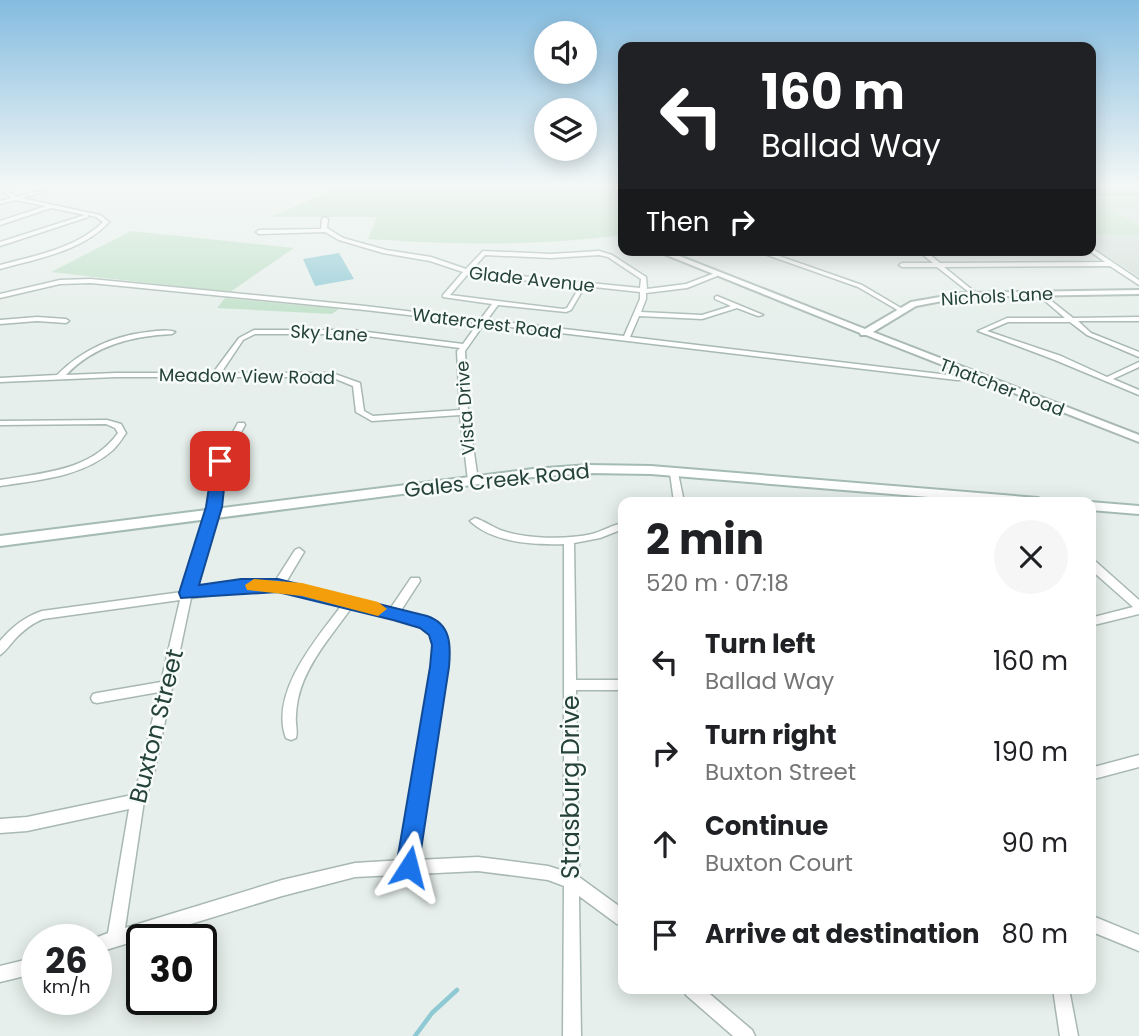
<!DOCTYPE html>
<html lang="en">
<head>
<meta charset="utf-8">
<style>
  body { margin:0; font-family:Poppins,sans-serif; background:#f6f6f6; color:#202124; height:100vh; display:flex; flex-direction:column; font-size:26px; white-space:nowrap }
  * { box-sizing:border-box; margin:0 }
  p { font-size:23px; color:#757577 }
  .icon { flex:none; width:38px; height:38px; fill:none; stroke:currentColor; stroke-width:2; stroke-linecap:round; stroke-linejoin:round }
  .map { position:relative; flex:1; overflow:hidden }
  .panel { position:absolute; left:618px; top:497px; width:478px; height:497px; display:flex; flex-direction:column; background:#fff; border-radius:14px; box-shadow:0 4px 18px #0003 }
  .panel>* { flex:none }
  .banner { position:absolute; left:618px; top:42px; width:478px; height:214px; border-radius:14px; box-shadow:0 4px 18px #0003; background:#202124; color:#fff; overflow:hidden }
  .buttons { position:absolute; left:534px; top:21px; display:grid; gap:14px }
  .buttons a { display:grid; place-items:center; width:63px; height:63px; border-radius:50%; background:#fff; box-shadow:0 4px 18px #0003; font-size:35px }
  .speed { position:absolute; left:21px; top:924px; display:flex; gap:14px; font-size:35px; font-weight:700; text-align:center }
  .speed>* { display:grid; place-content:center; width:91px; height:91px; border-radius:50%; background:#fff; box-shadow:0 4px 18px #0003; line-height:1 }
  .speed small { font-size:18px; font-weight:400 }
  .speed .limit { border:4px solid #111; border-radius:10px; background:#fff; color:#111 }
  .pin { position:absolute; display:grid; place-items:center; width:60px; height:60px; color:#fff; margin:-30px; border-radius:14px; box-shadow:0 4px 10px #0006 }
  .me { position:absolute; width:77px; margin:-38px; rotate:9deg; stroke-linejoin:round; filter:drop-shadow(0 0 5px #0008) }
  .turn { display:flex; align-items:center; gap:24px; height:147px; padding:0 28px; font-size:32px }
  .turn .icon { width:91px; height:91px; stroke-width:2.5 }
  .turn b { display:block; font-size:49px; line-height:60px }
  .then { display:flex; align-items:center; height:66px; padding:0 28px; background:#0003; gap:14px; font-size:26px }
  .round { display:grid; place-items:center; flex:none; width:74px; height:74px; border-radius:37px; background:#f6f6f6 }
  .headline { display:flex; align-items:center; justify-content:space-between; height:119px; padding:0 28px }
  h1 { font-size:42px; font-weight:700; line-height:52px }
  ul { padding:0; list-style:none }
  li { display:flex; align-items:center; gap:21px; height:91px; padding:0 28px }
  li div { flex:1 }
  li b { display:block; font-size:26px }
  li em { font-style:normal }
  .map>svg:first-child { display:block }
</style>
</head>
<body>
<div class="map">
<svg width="1139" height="1036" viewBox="0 0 1139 1036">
  <rect width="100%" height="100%" fill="#e6efeb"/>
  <path fill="#d4dfda" d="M1090 209H1139V277L1090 245Z"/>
  <path fill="#bfe0c8" d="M343 186H611L623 206V235C540 246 452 245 368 239L377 217H270Z
    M1090 186H1139V209H1102L1112 210 1139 226V235L1090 234Z
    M131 231 294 248 230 292 51 272Z
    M225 298 339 309 332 314 217 308Z"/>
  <path fill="#8ec9d4" d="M339 253 354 279 315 286 303 259Z"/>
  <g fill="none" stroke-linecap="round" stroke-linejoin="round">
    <path stroke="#8ec9d4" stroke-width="2" d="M1090 195 1139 194"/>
    <path stroke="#8ec9d4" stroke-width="4.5" d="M415 1036 432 1013 457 990"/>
    <defs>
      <path id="minor" d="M0 186 17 197 46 189V191L21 198 100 215 109 222C83 251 36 259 0 269V265C34 256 77 248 103 222L96 217 88 215V217L0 246V242L85 215 51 208 0 225V221L46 206 15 200 0 204V201L12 198 0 189Z
        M325 217 328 219 327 228 343 238 386 250 431 257 466 269 483 251 551 254 599 251 612 255 646 277 647 289 686 284 715 273 717 274V276L687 288 646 293V299L641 312 702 315 731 306 715 299V297L717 296 763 315 758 316 737 308 702 319 639 316 630 337 957 376 975 375 979 377 975 379 957 380 484 324 465 351 468 412 478 480 473 483 468 480 460 415 372 421 356 412 353 386 331 377H116L0 382V378L57 375C82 350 113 336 148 332 157 331 167 329 175 332L172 334C133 336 94 345 66 375L116 373H213L239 338 254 330H351L463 344 478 323 365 310 91 283 60 284 0 298V294L60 280 91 279 365 306 480 320 492 304 443 297V295L463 272 430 261 383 253 339 240 325 232 259 234 256 232 259 230 321 229 322 219ZM485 255 551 258 599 255 608 257 641 279 640 288 471 271ZM468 274 472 275 580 286 567 308 563 309 450 295ZM585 286 640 292V299L624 336 487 320 498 305 566 312 571 310ZM255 334H351L460 348 457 351 460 410 373 416 364 411 360 383 332 373H221L243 340Z
        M1090 247 1139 280V285L1110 266 944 267 976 293V295L974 296 937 267H902L899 265 902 263H933L917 250H924L940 263 1105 262 1088 250H1090Z
        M753 250H762L862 285 906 311 901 312 858 287Z
        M1039 291 1073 318 1139 317V321H1078L1091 333 1139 352V357L1087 335 1070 322H1008L987 331 1061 356 1107 377 1139 362V367L1113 379 1139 390V395L1055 360 978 331 1007 318H1065L1037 294V292Z
        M37 317 66 319 69 321 66 323 37 321 0 324V320Z
        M107 420 121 424 126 433C122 439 118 445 113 450 83 477 38 480 0 486V480C42 473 91 471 118 433L115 428 106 424 0 425V421Z
        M238 423H244L245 425 222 467V495L193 590 260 581 274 583 295 550 299 548 304 552 285 584 302 586 390 609 411 578H419L420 581 400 612 431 620 441 628 448 645 417 860 478 857 548 866 564 871V544C534 545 493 543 470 521L475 518C484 521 491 526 500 530 526 539 565 540 592 534 603 531 612 525 623 523V529L600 538 574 543 576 680H623V690H576L579 877 623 909V926L617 924 579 896 581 1036H563L564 886 548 880 478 871 355 877 282 896 96 953V940H90L108 933 129 809 27 831 0 833V819L27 817 132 795 139 778 159 692 97 703 93 702 91 698 93 694 97 693 161 682 180 600 43 619C33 623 25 629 17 637 11 643 7 650 0 655V641C12 627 24 617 42 611L182 592 212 495 214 467ZM260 589 302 594 342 605C317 638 269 693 286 738L291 740 296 738C298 730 295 724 296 716 296 711 297 704 298 699 305 665 332 635 352 607L423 626 432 633 436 645 403 860 355 863 282 880 125 928 144 801 153 778 191 598Z
        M674 470 678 473 684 502H674L670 473Z
        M1090 559 1094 560 1139 600V614L1090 626V618L1133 607 1090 569Z
        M1139 755V767L1090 780V768Z
        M1090 915 1139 935V951L1090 931Z
        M37 957V973L0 982V966Z
        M684 989H704L752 1030 755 1036H733L686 995Z
        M1053 989H1069L1078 1036H1060Z"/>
      <path id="tertiary" d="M613 186H619L623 193V200Z
        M654 250H664L865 329 911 302 963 293 1139 290V294L963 297 916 306 873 332 1139 435V442L866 335H861L860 333Z"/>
      <path id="secondary" d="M589 465 651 466 1038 498 1045 502H989L651 474 589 473 533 477 0 546V536L533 469Z
        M1087 502H1090L1139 506V514L1090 510V502Z"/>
    </defs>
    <use href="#minor" stroke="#a8b8b2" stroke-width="3"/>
    <use href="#tertiary" stroke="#a8b8b2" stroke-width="4"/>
    <use href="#secondary" stroke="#a4bbb3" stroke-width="4"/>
    <use href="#minor" fill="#fff" fill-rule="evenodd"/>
    <use href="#tertiary" fill="#fff" fill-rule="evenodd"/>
    <use href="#secondary" fill="#fff" fill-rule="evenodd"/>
  </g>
  <linearGradient id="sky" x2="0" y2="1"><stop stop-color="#84bce0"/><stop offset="0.56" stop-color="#f4f8f6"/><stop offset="1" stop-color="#f4f8f6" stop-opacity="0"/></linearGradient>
  <rect width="1139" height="332" fill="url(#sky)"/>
  <path fill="#1a73e8" stroke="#114b97" stroke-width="2" d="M220 457 227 461 222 507 199 585 241 579H278L427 616C451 624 451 645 449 667L417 876 409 880 400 876 396 867 430 667 432 645 429 635 420 628 393 620 278 592 181 598 179 593 206 507 213 461Z"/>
  <path fill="#f59e0b" d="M254 579 302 583 378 602 387 609 378 616 302 596 247 590 245 585Z"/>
  <g text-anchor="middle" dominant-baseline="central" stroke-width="5" stroke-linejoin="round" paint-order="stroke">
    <g font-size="18" fill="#24423a" stroke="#f7fbf9">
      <text transform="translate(532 279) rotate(6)">Glade Avenue</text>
      <text transform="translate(997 296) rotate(-3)">Nichols Lane</text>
      <text transform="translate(487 323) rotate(7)">Watercrest Road</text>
      <text transform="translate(329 333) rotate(3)">Sky Lane</text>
      <text transform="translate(247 376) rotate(1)">Meadow View Road</text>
      <text transform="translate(1002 387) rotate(21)">Thatcher Road</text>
      <text transform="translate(465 408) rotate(-94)">Vista Drive</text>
    </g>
    <g font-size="21" fill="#24423a" stroke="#f7fbf9">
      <text transform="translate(497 480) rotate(-6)">Gales Creek Road</text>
    </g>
    <g font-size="24" fill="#24423a" stroke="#f7fbf9">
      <text transform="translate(156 726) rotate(-76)">Buxton Street</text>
      <text transform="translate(570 787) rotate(-90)">Strasburg Drive</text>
    </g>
  </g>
</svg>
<div class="buttons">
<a><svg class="icon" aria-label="sound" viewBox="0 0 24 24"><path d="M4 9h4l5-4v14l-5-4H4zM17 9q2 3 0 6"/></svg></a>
<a><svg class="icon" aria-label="layers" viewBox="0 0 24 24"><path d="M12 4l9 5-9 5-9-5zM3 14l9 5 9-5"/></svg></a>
</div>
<div class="speed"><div>26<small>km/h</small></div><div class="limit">30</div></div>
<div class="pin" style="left:220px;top:461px;background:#d93025"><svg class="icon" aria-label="arrive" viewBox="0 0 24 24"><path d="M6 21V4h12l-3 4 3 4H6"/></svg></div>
<svg class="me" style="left:409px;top:867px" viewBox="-20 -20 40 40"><path d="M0-17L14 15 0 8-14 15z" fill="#1a73e8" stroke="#fff" stroke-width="4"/></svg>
<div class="banner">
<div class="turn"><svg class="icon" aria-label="left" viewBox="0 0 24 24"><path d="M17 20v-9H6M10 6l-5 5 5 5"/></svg><div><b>160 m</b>Ballad Way</div></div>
<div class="then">Then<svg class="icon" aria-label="right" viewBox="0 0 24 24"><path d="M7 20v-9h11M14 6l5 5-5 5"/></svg></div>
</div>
<section class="panel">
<div class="headline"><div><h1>2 min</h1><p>520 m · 07:18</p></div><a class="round"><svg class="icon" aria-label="close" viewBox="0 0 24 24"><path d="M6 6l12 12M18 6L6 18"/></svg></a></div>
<ul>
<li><svg class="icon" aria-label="left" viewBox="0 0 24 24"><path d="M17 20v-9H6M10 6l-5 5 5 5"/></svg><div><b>Turn left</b><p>Ballad Way</p></div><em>160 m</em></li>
<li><svg class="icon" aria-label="right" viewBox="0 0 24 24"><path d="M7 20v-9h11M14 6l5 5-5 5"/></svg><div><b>Turn right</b><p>Buxton Street</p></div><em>190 m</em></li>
<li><svg class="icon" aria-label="ahead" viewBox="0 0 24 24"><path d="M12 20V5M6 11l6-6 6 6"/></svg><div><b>Continue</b><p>Buxton Court</p></div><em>90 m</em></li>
<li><svg class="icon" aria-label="arrive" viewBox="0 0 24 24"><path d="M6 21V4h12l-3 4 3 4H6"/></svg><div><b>Arrive at destination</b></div><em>80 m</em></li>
</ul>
</section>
</div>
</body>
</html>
